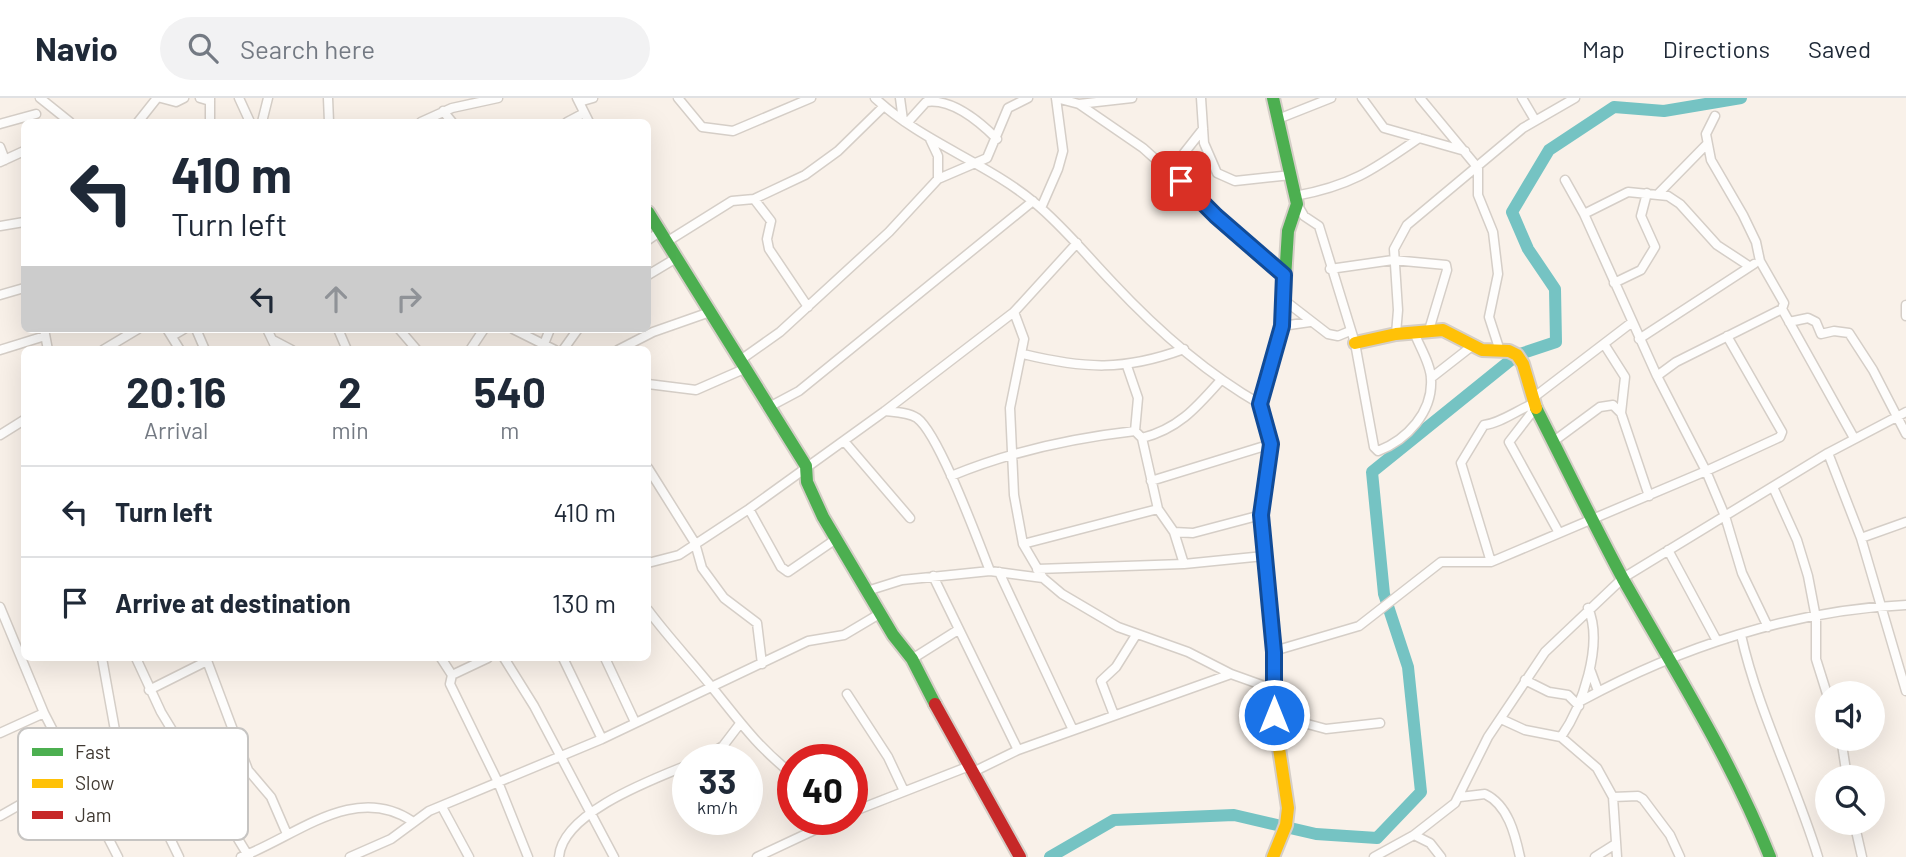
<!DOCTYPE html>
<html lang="en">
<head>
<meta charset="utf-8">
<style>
  body { margin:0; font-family:Barlow,sans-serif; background:#f2f2f3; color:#1f2937; height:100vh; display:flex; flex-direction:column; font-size:26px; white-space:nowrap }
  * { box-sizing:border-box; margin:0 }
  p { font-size:23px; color:#747a83 }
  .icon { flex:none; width:38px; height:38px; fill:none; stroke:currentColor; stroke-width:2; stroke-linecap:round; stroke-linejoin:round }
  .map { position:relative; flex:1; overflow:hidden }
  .panel { position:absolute; left:21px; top:248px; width:630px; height:315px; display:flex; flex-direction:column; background:#fff; border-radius:10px; box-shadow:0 7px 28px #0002 }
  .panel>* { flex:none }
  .top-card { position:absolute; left:21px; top:21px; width:630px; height:214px; border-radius:10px; box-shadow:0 7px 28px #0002; background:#fff; color:#1f2937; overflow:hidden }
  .tools { position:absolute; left:1815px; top:583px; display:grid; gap:14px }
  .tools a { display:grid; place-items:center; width:70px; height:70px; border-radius:50%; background:#fff; box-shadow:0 7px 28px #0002; font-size:35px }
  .speed { position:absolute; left:672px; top:646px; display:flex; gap:14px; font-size:35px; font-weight:700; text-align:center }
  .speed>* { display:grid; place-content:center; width:91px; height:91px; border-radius:50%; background:#fff; box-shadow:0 7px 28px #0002; line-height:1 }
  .speed small { font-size:18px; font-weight:400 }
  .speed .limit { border:10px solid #d22; background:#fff; color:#111 }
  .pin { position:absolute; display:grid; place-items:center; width:60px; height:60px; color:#fff; margin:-30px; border-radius:14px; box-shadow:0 4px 10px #0006 }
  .me { position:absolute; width:77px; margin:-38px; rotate:0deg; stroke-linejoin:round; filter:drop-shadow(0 0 5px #0008) }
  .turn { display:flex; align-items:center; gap:24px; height:147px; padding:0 35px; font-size:32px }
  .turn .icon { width:91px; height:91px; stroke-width:2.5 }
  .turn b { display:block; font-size:49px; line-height:60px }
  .lanes { display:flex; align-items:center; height:66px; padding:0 35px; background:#0003; justify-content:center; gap:35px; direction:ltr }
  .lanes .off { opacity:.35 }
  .eta { display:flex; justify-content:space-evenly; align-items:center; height:119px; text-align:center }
  .eta b { font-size:42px; font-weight:700; line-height:49px }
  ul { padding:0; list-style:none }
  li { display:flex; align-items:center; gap:21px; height:91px; padding:0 35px; border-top:2px solid #e0e1e3 }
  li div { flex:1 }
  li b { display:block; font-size:26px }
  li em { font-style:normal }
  header { display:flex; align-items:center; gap:42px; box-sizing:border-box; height:98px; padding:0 35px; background:#fff; border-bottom:2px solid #e0e1e3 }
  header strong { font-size:33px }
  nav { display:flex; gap:38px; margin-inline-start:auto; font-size:24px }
  .search { width:490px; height:63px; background:#f2f2f3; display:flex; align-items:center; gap:18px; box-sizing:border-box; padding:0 24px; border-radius:38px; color:#747a83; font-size:26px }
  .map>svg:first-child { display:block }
</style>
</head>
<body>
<header>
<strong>Navio</strong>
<div class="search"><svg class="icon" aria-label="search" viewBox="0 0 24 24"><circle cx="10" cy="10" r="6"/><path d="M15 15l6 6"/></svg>Search here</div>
<nav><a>Map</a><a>Directions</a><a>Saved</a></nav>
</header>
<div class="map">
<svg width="1906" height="759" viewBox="0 0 1906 759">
  <rect width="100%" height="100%" fill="#f9f1e9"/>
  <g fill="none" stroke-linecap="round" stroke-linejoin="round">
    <path stroke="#75c3c3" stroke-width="12" d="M1050 759 1114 722 1234 717 1316 736 1377 740 1421 694 1408 569 1384 496 1372 374 1517 257 1556 244 1555 191 1528 151 1512 114 1549 52 1614 9 1664 13 1741 0"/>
    <defs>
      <path id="street" d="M40 0 70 24
        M161 0 176 4 184 0
        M200 0 210 3
        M210 0V24
        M239 0 250 24
        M328 0 329 24
        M577 0 589 24
        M678 0 702 29 733 33 811 0
        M875 0C922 44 986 64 1035 105 1064 129 1087 158 1113 185 1156 231 1206 275 1260 306
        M900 0 903 22
        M1056 0 1079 6 1143 50 1284 177
        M1201 0 1204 45 1217 75 1235 83 1291 77
        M1362 0 1384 30 1465 53
        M1420 0 1478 70V97L1493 134 1498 176 1489 219 1500 253
        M1522 0 1535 22
        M579 4 593 0
        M1079 6 1132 0
        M443 13 452 24
        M1715 18 1706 36 1711 62 1743 117 1756 144 1760 163 1784 205 1782 211 1854 340
        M1278 21 1331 0
        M138 24 157 0
        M262 24 268 0
        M421 24 452 10 498 0
        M567 24 584 15
        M907 25 926 4C952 0 979 23 997 41
        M0 26 36 16
        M930 41 938 58V81
        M0 49 5 62
        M0 64 24 53
        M1170 73 1203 31
        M1565 82 1584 116 1657 278 1706 373 1725 418 1742 475 1768 529
        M1658 96 1706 47
        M1295 98C1351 88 1373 72 1419 40
        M754 101 771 123 767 141 769 151 808 209
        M1297 106 1304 118 1319 128 1355 245 1374 349 1378 353C1407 342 1433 314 1431 281 1431 266 1419 248 1414 234
        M1041 110 1058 71 1063 53 1056 0
        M1584 116 1628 94 1668 98 1680 106 1717 147 1749 168
        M0 128 24 124
        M648 142 661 133
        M668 143 732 103 754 101 805 77 838 53 884 8
        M1330 171 1393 162 1446 167 1447 172 1429 232
        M648 177 678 159
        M1614 185 1641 172 1655 149 1641 118 1647 95
        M0 197 24 190
        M1284 202 1328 236 1338 238 1350 233
        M1906 207V218
        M1014 214 1024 241 1010 310 1014 397 1023 446 1043 480
        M1789 224 1808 220 1816 224 1821 236 1834 233 1849 235 1873 272 1906 336
        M1282 228 1310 224
        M44 231 48 252
        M167 231 180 252
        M196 231 205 252
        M267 231 277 252
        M338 231 347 252
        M399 231 417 252
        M513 231 555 252
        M1396 236 1398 212 1394 151 1407 127 1523 30 1575 0
        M172 238 184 231
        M1639 241 1754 166
        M273 242 292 252
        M1604 246 1625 279 1621 315 1649 398
        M542 251 550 231
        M0 252 45 238
        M103 252 138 231
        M470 252 484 231
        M563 252 578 231
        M618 252 653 234 710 214
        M1023 256C1085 271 1124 273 1184 251
        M739 263 780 234 889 134 938 81 987 60 1008 10 1028 0
        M1127 268 1138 300 1135 333
        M1657 278 1676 264 1782 211
        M1431 280 1472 248
        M648 286 696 292 744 271
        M1533 300 1631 225
        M769 309 799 293 1033 103
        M1536 309 1509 344 1558 433
        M885 313C895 314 908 314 917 320 939 336 978 443 990 473
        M0 337 24 322
        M1142 340C1178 331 1196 310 1220 283
        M844 343 910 420
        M1554 343 1600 309 1613 307 1621 315
        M1828 355 1861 440 1906 593
        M648 370 695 445 702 470 724 500 757 525 762 566
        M951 378C1009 354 1073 340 1135 333L1142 340 1158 411 1174 434 1184 466
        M1151 383 1271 346
        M1773 389 1797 442 1808 478 1816 520V561L1827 596
        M749 411 781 469 788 474 836 441
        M1174 434 1193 435 1261 417
        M1861 440 1906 424
        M1023 446 1158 411
        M1668 452 1717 543
        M1491 464 1461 365 1484 327C1501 325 1517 312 1535 305
        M648 465 679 457 749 411 885 313 1014 214 1077 145
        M1037 471 1184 466 1264 458
        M999 474 1073 632
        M933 478 1018 652
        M867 493 902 482 990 473 1043 480 1062 496 1118 529 1188 554 1231 576
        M0 509 44 615 118 759
        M648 512C668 539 690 562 711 588 741 625 755 646 793 677
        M1741 537C1758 613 1795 684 1818 759
        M1274 553 1359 528 1441 464H1491L1706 373 1780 339 1782 334 1727 238
        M102 560 127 699 109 738
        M136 560 161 614 249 759
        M206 560 248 672 271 699 287 736
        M441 560 452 577
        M488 560 452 577 450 586 498 684 528 759
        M504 560 534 608 614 759
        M563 560 602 641
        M605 560 635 624
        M912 561 958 532
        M1590 571 1598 593
        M1525 582 1549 594 1568 597 1579 608
        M149 592 207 563
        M847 596 888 659 904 693
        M1581 603C1680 549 1793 512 1906 507
        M1114 617 1101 583 1116 569 1136 537
        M1274 617 1326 631 1380 625
        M1501 621 1525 632 1561 639 1597 670 1613 699 1617 759
        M0 635 44 615
        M1561 639C1582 609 1604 546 1588 510
        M1841 640 1847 679
        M701 662 723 648 739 627
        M124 671 151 701 179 759
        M971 675 1018 652 1231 576 1273 591
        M1460 699 1485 696C1508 707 1515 736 1520 759
        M1613 699 1638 698 1643 701 1670 737 1680 759
        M442 709 469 759
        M852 714 967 669
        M0 718 74 676
        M1854 724 1862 759
        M1414 737 1430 745 1441 759
        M241 759C295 739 354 684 412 723
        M350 759 391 741 429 713 602 641 808 543 844 537 881 515
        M559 759C562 715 651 682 688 667
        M757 759 838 721
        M1374 759 1414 737 1455 705 1488 639 1545 554 1623 480 1828 355 1906 314
        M1595 759 1614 747"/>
      <path id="fast" d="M648 114 806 368 807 384 823 419 893 537 912 561 935 606
        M1536 310C1565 367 1593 425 1623 481 1675 573 1731 661 1770 759
        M1269 501 1261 417 1271 346 1260 306 1282 228 1288 133 1297 106 1273 0"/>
      <path id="slow" d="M1355 245 1396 236 1443 232 1482 252 1509 253 1517 257 1523 266 1536 310
        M1269 501 1274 553V617L1288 710 1286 727 1273 759"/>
      <path id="jam" d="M935 606 1020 759"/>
    </defs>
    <use href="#street" stroke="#d5cec7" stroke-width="11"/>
    <use href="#fast" stroke="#d5cec7" stroke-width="16"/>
    <use href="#slow" stroke="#d5cec7" stroke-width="16"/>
    <use href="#jam" stroke="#d5cec7" stroke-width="16"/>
    <use href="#street" stroke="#fefdfc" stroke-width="8"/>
    <use href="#fast" stroke="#4caf50" stroke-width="12"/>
    <use href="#slow" stroke="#ffc107" stroke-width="12"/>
    <use href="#jam" stroke="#c62828" stroke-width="12"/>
  </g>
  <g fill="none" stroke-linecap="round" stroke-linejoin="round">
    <defs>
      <path id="route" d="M1181 83 1216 118 1284 177 1282 228 1260 306 1271 346 1261 417 1274 554V617"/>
    </defs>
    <use href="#route" stroke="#114b97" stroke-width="18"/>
    <use href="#route" stroke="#1a73e8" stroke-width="12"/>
  </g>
  <rect x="18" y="630" width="230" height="112" rx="10" fill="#fff" stroke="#c6c4c2" stroke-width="2"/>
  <rect x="32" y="650" width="31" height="8" fill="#4caf50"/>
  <rect x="32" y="681" width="31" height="9" fill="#ffc107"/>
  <rect x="32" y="713" width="31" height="8" fill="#c62828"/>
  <g font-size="19" fill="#403932">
    <text x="75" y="661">Fast</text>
    <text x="75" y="692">Slow</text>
    <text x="75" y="724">Jam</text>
  </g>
</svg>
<div class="tools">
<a><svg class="icon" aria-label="sound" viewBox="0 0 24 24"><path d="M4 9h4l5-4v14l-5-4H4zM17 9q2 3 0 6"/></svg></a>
<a><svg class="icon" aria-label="search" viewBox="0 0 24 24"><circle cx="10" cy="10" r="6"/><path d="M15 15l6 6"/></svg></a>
</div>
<div class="speed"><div>33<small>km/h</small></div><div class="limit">40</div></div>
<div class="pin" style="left:1181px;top:83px;background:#d93025"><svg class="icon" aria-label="arrive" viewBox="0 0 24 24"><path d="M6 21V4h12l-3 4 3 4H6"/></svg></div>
<svg class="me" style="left:1274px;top:617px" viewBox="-20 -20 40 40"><circle r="17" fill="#1a73e8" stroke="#fff" stroke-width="3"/><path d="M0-11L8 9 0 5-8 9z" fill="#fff"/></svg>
<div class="top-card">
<div class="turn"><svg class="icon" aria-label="left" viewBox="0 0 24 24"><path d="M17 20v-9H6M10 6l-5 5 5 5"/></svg><div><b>410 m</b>Turn left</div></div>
<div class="lanes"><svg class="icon" aria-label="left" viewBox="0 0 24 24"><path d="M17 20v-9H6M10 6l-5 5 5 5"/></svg><svg class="icon off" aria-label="ahead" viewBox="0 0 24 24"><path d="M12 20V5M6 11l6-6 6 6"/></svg><svg class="icon off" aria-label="right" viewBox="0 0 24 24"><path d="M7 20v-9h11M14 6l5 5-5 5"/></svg></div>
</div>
<section class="panel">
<div class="eta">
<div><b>20:16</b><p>Arrival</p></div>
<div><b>2</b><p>min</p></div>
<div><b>540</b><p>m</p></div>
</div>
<ul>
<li><svg class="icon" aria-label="left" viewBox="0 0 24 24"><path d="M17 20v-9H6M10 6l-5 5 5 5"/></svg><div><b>Turn left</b></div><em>410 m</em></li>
<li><svg class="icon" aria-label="arrive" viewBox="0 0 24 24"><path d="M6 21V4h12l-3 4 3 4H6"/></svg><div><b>Arrive at destination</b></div><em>130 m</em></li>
</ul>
</section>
</div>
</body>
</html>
